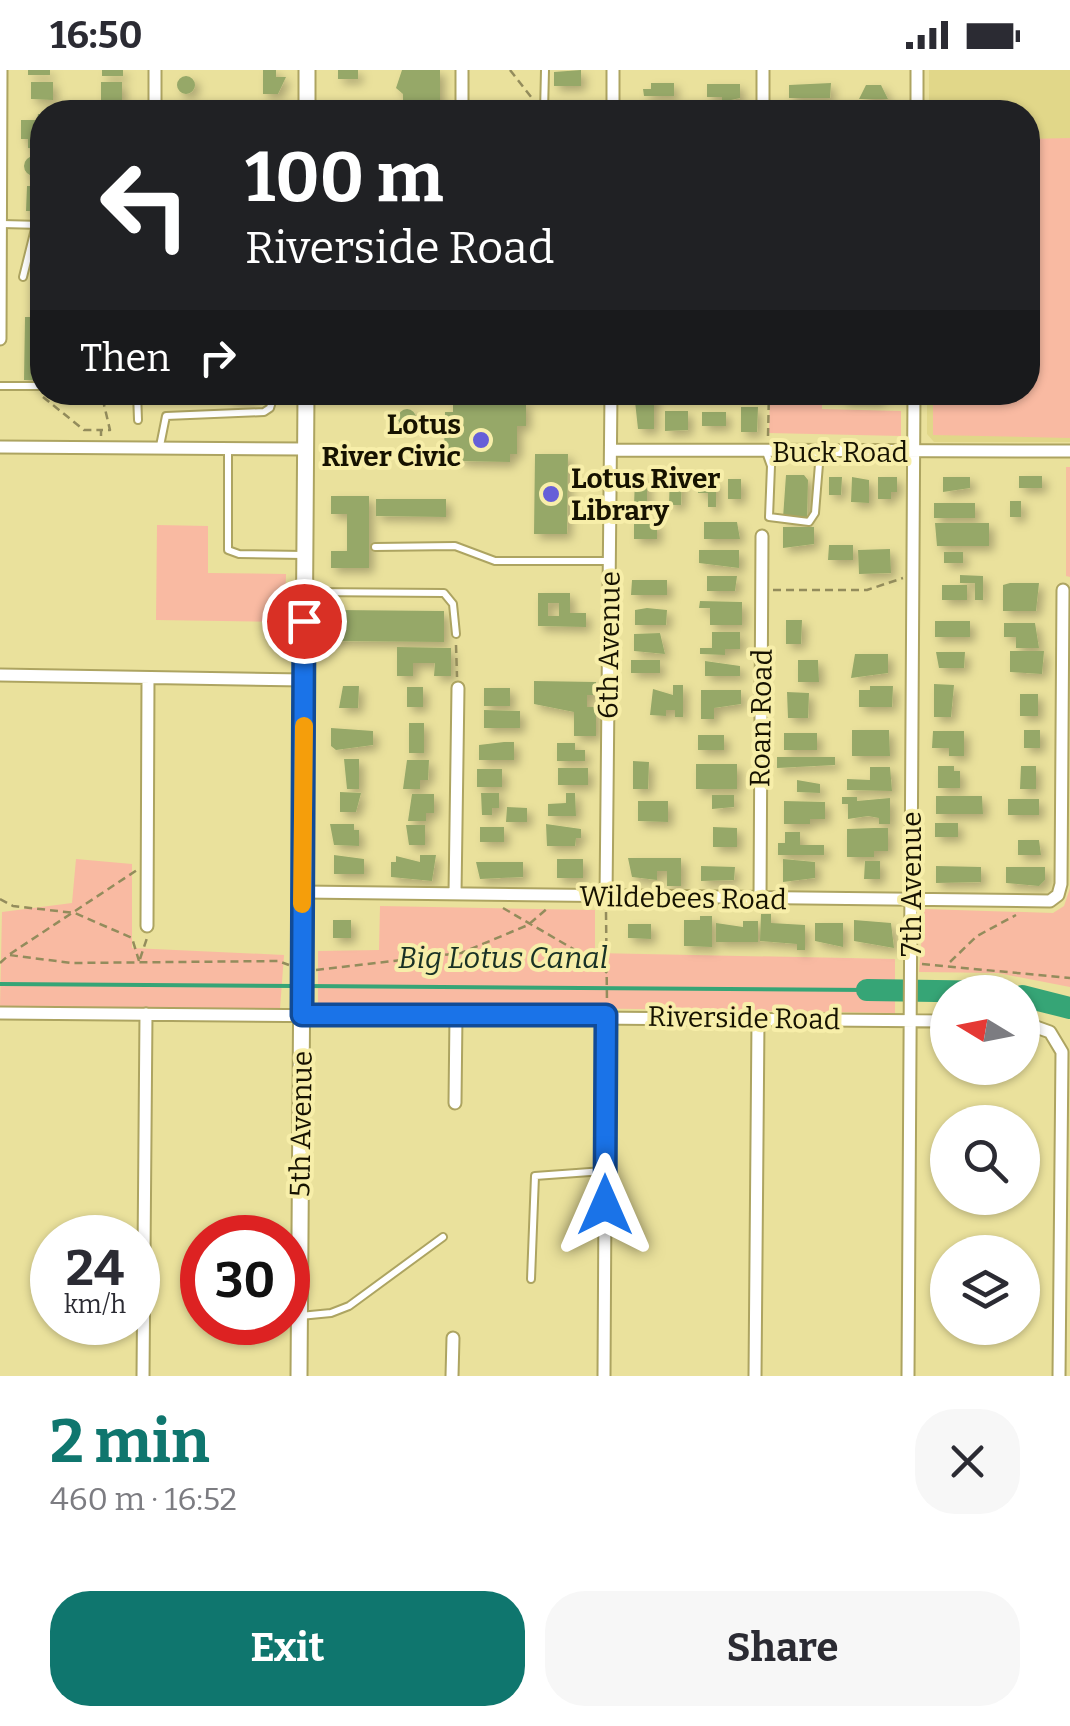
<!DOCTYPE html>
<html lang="en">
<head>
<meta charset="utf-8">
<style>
  body { margin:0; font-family:Bitter,serif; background:#f7f7f7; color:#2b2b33; height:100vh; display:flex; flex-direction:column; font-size:38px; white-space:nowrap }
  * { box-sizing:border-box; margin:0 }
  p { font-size:32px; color:#7c7c81 }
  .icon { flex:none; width:55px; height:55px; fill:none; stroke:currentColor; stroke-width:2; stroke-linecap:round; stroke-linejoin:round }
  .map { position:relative; height:1306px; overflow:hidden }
  .panel { display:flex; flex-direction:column; background:#fff; flex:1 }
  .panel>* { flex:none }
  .banner { position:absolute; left:30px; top:30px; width:1010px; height:305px; border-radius:40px; box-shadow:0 2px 8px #0004; background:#202124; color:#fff; overflow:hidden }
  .needle { width:65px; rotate:280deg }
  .controls { position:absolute; left:930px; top:905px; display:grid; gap:20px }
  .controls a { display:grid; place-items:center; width:110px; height:110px; border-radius:50%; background:#fff; box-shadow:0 2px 8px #0004; font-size:50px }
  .speed { position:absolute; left:30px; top:1145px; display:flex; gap:20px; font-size:50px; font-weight:700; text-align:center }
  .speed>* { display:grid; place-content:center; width:130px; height:130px; border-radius:50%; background:#fff; box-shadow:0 2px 8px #0004; line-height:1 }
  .speed small { font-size:25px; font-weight:400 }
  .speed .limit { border:15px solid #d22; background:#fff; color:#111 }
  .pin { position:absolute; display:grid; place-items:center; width:85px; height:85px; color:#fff; margin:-42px; border:5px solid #fff; border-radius:50%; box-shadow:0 2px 10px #0007 }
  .me { position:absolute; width:110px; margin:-55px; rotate:0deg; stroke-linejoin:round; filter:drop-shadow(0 0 8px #0008) }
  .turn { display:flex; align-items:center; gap:35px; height:210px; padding:0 50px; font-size:45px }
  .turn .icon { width:130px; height:130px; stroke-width:2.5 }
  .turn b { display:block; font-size:70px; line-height:85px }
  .then { display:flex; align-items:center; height:95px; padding:0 50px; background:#0003; gap:20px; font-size:38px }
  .round { display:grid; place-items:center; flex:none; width:105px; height:105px; border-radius:40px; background:#f7f7f7 }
  .headline { display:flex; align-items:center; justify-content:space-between; height:170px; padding:0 50px }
  h1 { font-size:60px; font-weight:700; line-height:75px; color:#0f766e }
  .button { display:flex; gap:20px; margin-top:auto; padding:20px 50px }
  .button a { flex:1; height:115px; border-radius:40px; background:#0f766e; color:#fff; font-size:40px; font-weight:700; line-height:115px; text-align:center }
  .button a+a { background:#f7f7f7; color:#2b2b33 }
  .status { display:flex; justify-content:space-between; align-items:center; height:70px; padding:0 50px; background:#fff; direction:ltr }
  .status svg { height:28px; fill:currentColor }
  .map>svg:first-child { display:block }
</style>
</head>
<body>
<div class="status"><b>16:50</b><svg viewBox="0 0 49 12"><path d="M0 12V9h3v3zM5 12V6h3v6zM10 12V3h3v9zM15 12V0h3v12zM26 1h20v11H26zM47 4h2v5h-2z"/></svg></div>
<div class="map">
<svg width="1070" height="1306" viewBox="0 0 1070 1306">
  <defs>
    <filter id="shadow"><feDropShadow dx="5" dy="5" stdDeviation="5" flood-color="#0004"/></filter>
  </defs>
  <rect width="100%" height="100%" fill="#eae19c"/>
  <path fill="#e1d789" d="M929 0H1070V372H934L927 364V323L1028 322V42H929Z"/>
  <path fill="#f9baa2" d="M1070 68V368L933 365V323L1028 322V69Z
    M770 323H822V339L901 341V366L769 363Z
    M1066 397H1070V507L1066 506Z
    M157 455 208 456V503L286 504 285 552 156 550Z
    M1070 759V917L998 903 919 902 924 839 1053 843 1064 836 1070 818Z
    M76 789 132 794V878L284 885 280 939 0 937 2 842 72 833Z
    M380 836 595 840V883L895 889V943L318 934V881L379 880Z"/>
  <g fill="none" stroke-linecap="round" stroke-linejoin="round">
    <path stroke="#36a576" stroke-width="4" d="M0 914 295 916
      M305 916 867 920"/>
    <path stroke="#36a576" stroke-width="22" d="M867 920 1005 922
      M1022 926 1070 938"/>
  </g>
  <path fill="#96a868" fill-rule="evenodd" filter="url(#shadow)" d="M28 0H50V5H28Z
    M102 0H123V6H102Z
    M263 0H276V7H286L278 24H263Z
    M338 0H358V9H338Z
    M402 0H440V34H403V24L396 18Z
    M581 0V16H554V2Z
    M177 15a9 9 0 1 1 18 0a9 9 0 1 1-18 0Z
    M31 12H53V30L31 29Z
    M101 12H122V30H101Z
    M651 13H674V26H644L643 19H651Z
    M831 13 830 28H789V15Z
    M707 14H740V28L722 32V27H707Z
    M866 15H881L888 29H859Z
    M38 44H42V78H28V69H21V50H37Z
    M24 96a10 10 0 1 1 20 0a10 10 0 1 1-20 0Z
    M27 116H35V123H42V141H26Z
    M25 247H39V310H24Z
    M227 322H254L253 330H230Z
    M634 322H654V359H638Z
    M842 322H880V331L842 330Z
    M453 331 526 332V356H517V384H510V392L460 391V384H444L445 342H453Z
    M741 337H758L757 362H741Z
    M398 348a9 9 0 1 1 18 0a9 9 0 1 1-18 0Z
    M665 341H688V360L665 361Z
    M702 342H726V356H702Z
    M535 384H568L567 464H534Z
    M670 403H682L681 435H669Z
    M786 405H804L808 410 807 449 783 448Z
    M1019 406H1042V418H1019Z
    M829 407H842L841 425H829Z
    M852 407 869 410V433L851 432Z
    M878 407H897V422H891V429H878Z
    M943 407H970V418L943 422Z
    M635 408H647V436H634Z
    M728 409H741V429H728Z
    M698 410 716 411V437H708V423H698Z
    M331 426H369V498H331V481H347V444H331Z
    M376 429H446V447L376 446Z
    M1010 431H1021V447H1010Z
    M934 433H975V448H934Z
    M634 452H657V469H634Z
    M704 452H737L740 469H704Z
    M935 453H989V476H937Z
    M783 457H814V474L783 478Z
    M829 475H853V490H828Z
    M890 479 891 503 859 504 858 480Z
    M699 480H739V498L699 493Z
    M944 482H963V493H944Z
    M960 505 983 506V530H975V513H960Z
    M707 506H737L735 521H707Z
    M632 510H667V525H631Z
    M1010 513H1039L1036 541H1003V515Z
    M942 515H967V530H942Z
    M538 523H570V543H586V557L538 556ZM548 533H559V546H548Z
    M700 531 742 532V555H710V538H699Z
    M647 538 667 540 666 555H635V540Z
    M335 540 444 541V572L335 571Z
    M786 550H802L801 574H786Z
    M935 551H970V567H935Z
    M1004 553H1035L1039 578H1016V567H1004Z
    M712 562H740V579H725V585L700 584V578H712Z
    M660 563 665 584 634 581V564Z
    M397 577 451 578V606H434L435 593H413V606H397Z
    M1010 581H1044L1042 604 1010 602Z
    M936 582H965L964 598H939Z
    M855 584H888V603L851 608Z
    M631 590H660V603H631Z
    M798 590H818L819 612H798Z
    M705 591 740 596V606H705Z
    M534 611 596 612V625H587V637H596V666H574V642L534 634Z
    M934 614 954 615 951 647H934Z
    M673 615H683V647H675V640H666V646L650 645 653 619 673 625Z
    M343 616H359L358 638H339Z
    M870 616H893L892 637H859V620H870Z
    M407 617H423V637H407Z
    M484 618H510V636H484Z
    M701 620H741V634L714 638V649H701Z
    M787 622 809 623 808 648H788Z
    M1020 624H1038V646H1020Z
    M484 640 520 641V658H484Z
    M409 653H424V683H409Z
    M331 658 373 661V675L336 680 331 676Z
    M852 660H889L890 686H852Z
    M1024 660H1040V678H1024Z
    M933 661H964V686H949V678H932Z
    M784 663H817V680H784Z
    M698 665H724V680H698Z
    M504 672H514V690H479V675Z
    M557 673H575V680H585V691H557Z
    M777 687H835V695L777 698Z
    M344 689H359V719H347Z
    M407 690H429L428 710H420V719H403Z
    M633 691 649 692 648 719H633Z
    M696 694H737V719H696Z
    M938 696H954V701H960V718H938Z
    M1021 696H1036V719H1020Z
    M870 697H890L892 721 847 720V709L870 710Z
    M558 698H588V715H558Z
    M477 699H502V717H477Z
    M797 710 820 714V723L797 722Z
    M340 722 361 723 356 742H340Z
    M481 723H499V738H492V745H482Z
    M566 723H575L576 746H548V734L566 733Z
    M412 724H434V743H426V751H408Z
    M712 725H734V737L712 739Z
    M936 726H982L983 744H936Z
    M842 727H857V731L890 728V754H879V748L868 746 848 749V734H842Z
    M1008 729H1039V745H1008Z
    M638 731H668V752L638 751Z
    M784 731 825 732V749H810V754H784Z
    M507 737 527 738V752H506Z
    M935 753H958V767H935Z
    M330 754H354V760H359V776L334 775Z
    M546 754 581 759V768H576L575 776H547Z
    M406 755H425V775H409Z
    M480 757H504V772H480Z
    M713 757 737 758V777H713Z
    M874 758H888V781H874V787H847V759Z
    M785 762H800V775H824V785H778V773H785Z
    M1018 770H1039L1041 785H1018Z
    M334 785 364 789V804H334Z
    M420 785H436L432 811 391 807V792H396V786L420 792Z
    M628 788H681V816H667V801H657V810L632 807Z
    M557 789H583V808H557Z
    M783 789 815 792V808L783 812Z
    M865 791H880V809H864Z
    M476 792H523V807L480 809Z
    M701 796 735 797 734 810 701 811Z
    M936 796 981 797V812L936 813Z
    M1006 797H1045V810L1039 816 1006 813Z
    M761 844H771V853L805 855V880H797V874L760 871Z
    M700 846H712V877L684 876V850H700Z
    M333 850H351V868H333Z
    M854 850 891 853 894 878 854 871Z
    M743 851H758V872H716V853L743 857Z
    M815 853H843V877L815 871Z
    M628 854H651V869L628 868Z"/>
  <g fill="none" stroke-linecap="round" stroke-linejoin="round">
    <defs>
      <path id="lane" d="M544 42 545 0
        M2 154 42 155
        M23 207 36 155
        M0 316H42
        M137 322 138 350
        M160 376 166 346 264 342 270 338 275 322
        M228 380V480L239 484 304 485
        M766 382 771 396 769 447 809 452 815 443 820 382
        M375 477 455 476 495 491H608
        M306 522 444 523 453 534 456 564
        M531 1209 535 1106 604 1101
        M300 1246 331 1243 349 1236 443 1167"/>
      <path id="street" d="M155 42V0
        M462 42V0
        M613 42V0
        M763 42V0
        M917 42V0
        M0 269 1 0
        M0 377 305 379
        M611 380 1070 381
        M0 605 304 610
        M303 822 1050 831 1058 825 1061 814 1063 520
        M455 824 458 618
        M606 828 611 322
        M760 830 762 466
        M147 856 148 608
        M0 943 948 951
        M1022 952 1050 962 1062 982 1059 1306
        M455 1033 456 945
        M143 1306 146 944
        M452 1306 453 1268
        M604 1306 606 945
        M755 1306 758 950
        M908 1306 914 322"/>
      <path id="secondary" d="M307 42V0
        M299 1306 306 322"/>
    </defs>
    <use href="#lane" stroke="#ada461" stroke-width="10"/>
    <use href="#street" stroke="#ada461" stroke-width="15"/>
    <use href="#secondary" stroke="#ada461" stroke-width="19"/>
    <path stroke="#938c5c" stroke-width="2.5" stroke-dasharray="8 5" stroke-linecap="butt" d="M510 0 535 32
      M166 38H293
      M43 327 84 360H101
      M101 366V360H110L101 322
      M768 366 769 322
      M773 520H867L903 508
      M456 575 457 607
      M0 829 13 836 75 843 132 868 139 891
      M503 838 599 894 607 903
      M606 842 607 934
      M10 884 137 800
      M140 889 147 868
      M950 892 977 866 1016 845
      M0 893 9 885 72 893 278 891 289 895
      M922 894 1070 908
      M316 900 461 883 528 855 549 837"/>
    <use href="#lane" stroke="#fff" stroke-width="6"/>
    <use href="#street" stroke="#fff" stroke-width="11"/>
    <use href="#secondary" stroke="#fff" stroke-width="15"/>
  </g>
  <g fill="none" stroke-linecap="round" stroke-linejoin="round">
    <defs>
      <path id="route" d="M304 551 302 945H606L605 1135"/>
    </defs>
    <use href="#route" stroke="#114b97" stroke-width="25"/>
    <use href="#route" stroke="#1a73e8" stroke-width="18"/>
    <path stroke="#f59e0b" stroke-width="18" d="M302 834 304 656"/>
  </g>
  <g fill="#665fd8" stroke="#f7eea9" stroke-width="4">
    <circle cx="481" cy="370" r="10"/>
    <circle cx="551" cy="424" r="10"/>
  </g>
  <g text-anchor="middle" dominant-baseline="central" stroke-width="8" stroke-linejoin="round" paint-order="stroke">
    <g font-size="28" font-weight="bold" fill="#161200" stroke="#f7eea9" text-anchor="end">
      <text x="461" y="354">Lotus<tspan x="461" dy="32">River Civic</tspan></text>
      <text x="571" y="408" text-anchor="start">Lotus River<tspan x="571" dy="32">Library</tspan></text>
    </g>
    <g font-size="28" fill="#161200" stroke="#f7eea9">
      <text x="840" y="382">Buck Road</text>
      <text transform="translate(609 575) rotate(-89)">6th Avenue</text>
      <text transform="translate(761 648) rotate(-89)">Roan Road</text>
      <text transform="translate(911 814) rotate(-90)">7th Avenue</text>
      <text transform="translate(683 828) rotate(1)">Wildebees Road</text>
      <text transform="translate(744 948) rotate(1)">Riverside Road</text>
      <text transform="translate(301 1054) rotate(-89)">5th Avenue</text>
    </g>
    <g font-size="30" font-style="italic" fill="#193125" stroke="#f7eea9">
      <text x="503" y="888">Big Lotus Canal</text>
    </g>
  </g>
</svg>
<div class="controls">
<a><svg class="needle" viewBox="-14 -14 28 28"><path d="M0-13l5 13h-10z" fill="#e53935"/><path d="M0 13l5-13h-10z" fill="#7c7c81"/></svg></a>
<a><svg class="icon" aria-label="search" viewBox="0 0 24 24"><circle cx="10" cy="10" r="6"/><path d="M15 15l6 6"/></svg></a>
<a><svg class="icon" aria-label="layers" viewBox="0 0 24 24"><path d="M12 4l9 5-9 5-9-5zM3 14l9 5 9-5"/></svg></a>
</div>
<div class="speed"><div>24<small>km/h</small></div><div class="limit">30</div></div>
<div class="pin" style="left:304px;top:551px;background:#d93025"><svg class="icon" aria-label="arrive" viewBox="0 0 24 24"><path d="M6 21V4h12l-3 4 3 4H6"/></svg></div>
<svg class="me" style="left:605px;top:1135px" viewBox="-20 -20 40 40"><path d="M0-17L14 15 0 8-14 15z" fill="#1a73e8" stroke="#fff" stroke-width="4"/></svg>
<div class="banner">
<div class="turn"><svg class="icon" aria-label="left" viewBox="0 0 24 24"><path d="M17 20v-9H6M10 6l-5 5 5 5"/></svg><div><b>100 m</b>Riverside Road</div></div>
<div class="then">Then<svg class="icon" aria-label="right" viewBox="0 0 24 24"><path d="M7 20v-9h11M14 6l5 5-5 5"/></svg></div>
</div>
</div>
<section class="panel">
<div class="headline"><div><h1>2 min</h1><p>460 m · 16:52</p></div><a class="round"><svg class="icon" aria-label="close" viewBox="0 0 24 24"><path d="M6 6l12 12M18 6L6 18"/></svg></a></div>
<div class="button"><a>Exit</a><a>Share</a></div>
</section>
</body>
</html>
